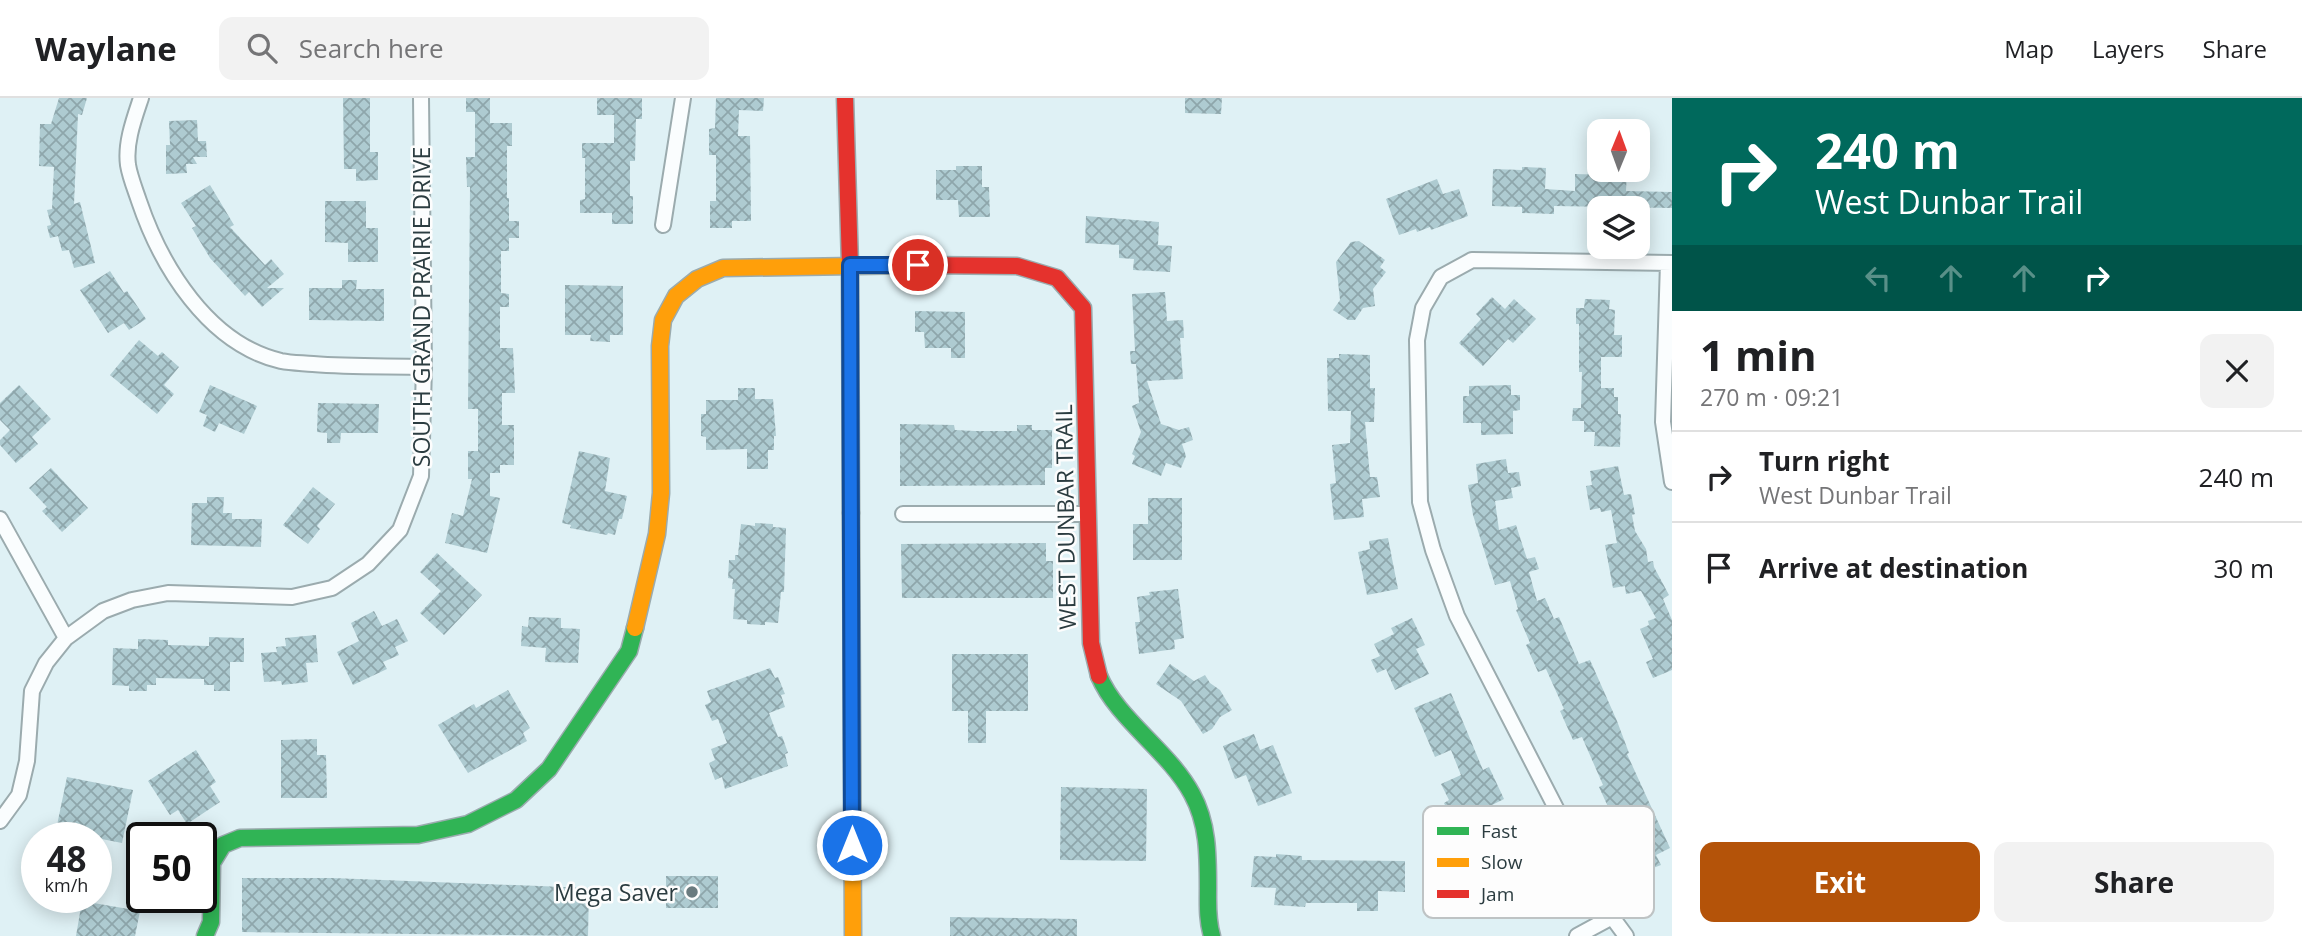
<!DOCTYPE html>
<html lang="en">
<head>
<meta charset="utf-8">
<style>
  body { margin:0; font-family:"Open Sans",sans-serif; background:#f2f2f2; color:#202124; height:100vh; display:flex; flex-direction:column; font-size:26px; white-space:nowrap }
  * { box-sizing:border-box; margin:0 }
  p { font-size:23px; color:#757577 }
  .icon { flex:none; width:38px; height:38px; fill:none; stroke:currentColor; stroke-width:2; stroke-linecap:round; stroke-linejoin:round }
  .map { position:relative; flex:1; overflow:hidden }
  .drawer { display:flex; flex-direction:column; background:#fff; width:630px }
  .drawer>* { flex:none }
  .top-card { background:#00695c; color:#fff; overflow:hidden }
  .needle { width:46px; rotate:1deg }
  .fabs { position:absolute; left:1587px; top:21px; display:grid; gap:14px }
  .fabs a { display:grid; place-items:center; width:63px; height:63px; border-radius:14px; background:#fff; box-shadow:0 4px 18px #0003; font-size:35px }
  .speed { position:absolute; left:21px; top:724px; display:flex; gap:14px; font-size:35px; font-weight:700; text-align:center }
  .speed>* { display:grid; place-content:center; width:91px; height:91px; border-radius:50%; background:#fff; box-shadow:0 4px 18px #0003; line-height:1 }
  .speed small { font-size:18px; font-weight:400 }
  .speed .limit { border:4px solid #111; border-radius:10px; background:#fff; color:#111 }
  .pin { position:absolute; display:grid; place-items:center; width:60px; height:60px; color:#fff; margin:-30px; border:4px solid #fff; border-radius:50%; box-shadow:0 2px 7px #0007 }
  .me { position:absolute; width:77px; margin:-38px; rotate:0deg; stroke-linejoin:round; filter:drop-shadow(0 0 5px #0008) }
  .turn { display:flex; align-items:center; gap:24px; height:147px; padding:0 28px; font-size:32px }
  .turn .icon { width:91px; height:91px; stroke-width:2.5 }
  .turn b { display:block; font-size:49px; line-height:60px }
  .lanes { display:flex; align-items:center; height:66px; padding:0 28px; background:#0003; justify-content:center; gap:35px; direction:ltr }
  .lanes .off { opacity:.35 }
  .round { display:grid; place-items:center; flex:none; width:74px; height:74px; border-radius:14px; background:#f2f2f2 }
  .overview { display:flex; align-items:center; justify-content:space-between; height:119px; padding:0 28px }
  h1 { font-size:42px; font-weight:700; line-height:52px }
  .primary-button { display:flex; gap:14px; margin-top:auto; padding:14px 28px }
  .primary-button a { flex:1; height:80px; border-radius:14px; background:#b45309; color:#fff; font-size:28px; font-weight:700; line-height:80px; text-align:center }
  .primary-button a+a { background:#f2f2f2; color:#202124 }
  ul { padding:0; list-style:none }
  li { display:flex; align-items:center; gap:21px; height:91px; padding:0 28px; border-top:2px solid #e0e0e0 }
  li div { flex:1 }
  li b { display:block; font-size:26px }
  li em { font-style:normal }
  header { display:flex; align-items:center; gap:42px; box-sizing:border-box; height:98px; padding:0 35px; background:#fff; border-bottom:2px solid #e0e0e0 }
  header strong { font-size:33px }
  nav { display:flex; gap:38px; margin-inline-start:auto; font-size:24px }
  .search { width:490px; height:63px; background:#f2f2f2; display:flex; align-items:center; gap:18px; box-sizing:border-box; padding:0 24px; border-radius:14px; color:#757577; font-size:26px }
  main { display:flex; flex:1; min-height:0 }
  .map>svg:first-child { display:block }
</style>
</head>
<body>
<header>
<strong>Waylane</strong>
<div class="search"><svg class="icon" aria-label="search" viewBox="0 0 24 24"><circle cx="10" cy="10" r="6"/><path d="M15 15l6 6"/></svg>Search here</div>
<nav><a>Map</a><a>Layers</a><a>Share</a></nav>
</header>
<main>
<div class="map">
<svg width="1672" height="838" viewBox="0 0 1672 838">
  <defs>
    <pattern id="building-cross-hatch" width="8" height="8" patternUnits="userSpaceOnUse" patternTransform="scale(1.75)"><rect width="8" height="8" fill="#aecbd1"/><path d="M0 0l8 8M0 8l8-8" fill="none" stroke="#8ea6ab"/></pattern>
  </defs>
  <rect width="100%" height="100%" fill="#dff1f5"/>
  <path fill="url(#building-cross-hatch)" d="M59 0H87L82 17 78 16 74 106 80 104 95 165 74 170 69 152 62 153 58 138 50 140 47 128 51 127 47 112 52 111 54 69 39 68 40 26H51Z
    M343 0H370V54H378V82L356 83V71H344Z
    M466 0H490V25H512V48H507V100H509V123H519V140H509V153H501V195L509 196V209H500V250H513L515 295H502V327H514V367H500V375H490V398L500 400 487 455 445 445 452 415 463 418 472 381H468V353H478V311H468L470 89H467L466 59H475V14H466Z
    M597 0H642V21H636L635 63H630V98H633V126H612V115H580V102L585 101V60H582V45H614V17H597Z
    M716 0H764L763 13 739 12 738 38H750L751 123H732V130H710V103H716V57H709V31L715 30Z
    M1185 0H1222L1221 16 1185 15Z
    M197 22 198 43H206L207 59H193L197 66H186L187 75 166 76V47H170L169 23Z
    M956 68H982V89H989L990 119H959L958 102H936V72H956Z
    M1522 69 1546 70 1545 91 1575 93V76L1608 77V72H1627L1626 93 1672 94V110L1554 108V116L1522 115V109L1492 108 1493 71 1522 72Z
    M1437 81 1443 96 1459 91 1468 118 1431 132 1430 129 1417 134 1416 131 1399 137 1386 101Z
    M210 87 234 127 230 129 265 167 271 161 284 176 267 190H284L262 209 249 194 245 198 210 160 192 130 196 128 181 105Z
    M325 103H366V130H378V164H348V145L325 144Z
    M1086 118 1159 124 1158 147 1172 148 1170 174 1133 172 1134 161 1119 160V147L1085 145Z
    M1359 143 1385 162 1380 169 1386 174 1373 191 1375 208 1363 210 1355 222H1348L1333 212 1340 202 1336 164 1351 144Z
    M110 173 124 195 127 193 146 221 129 232 124 225 108 235 80 192Z
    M342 182H357L356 191H384V223L309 222V190H342Z
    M565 187 623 188V237H610V244L590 243 591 237H565Z
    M1165 194 1167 223 1183 222 1184 240H1180L1183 281 1147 283 1161 326 1179 332 1189 329 1193 342 1182 346 1186 358 1181 370 1166 365 1161 378 1132 366 1135 358 1132 356 1141 334 1132 308 1139 305 1136 266H1131L1130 253H1135L1132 196Z
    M1492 199 1505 211 1514 201 1536 221 1513 245 1508 241 1483 268 1459 245 1481 221 1476 216Z
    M1585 201 1610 202 1609 211 1615 212 1614 237H1622V259H1601V290H1614V299H1618V316H1621L1620 349 1594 348 1595 334H1584V323H1572L1573 310H1581L1582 274H1579V226H1576V210H1584Z
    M915 213 965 214V260H951V250H925L924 234H915Z
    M139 242 158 258 162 254 179 269 164 287 174 296 157 316 110 277Z
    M1339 256 1370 257V290H1375L1374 324H1365L1370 379H1377L1380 399 1362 401 1364 419 1334 422 1330 386 1336 385 1332 347 1350 345 1351 313H1328L1327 260H1339Z
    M19 287 51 321 32 339 38 346 16 365 0 347V342L10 332 0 322V305Z
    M210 287 257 308 244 336 219 325 215 334 203 328 207 317 199 314Z
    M1511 287V297H1520V312L1513 313V336L1481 337V325H1463V298H1469V288Z
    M738 290H755V301H773L776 338H774V352H768V371H747V351L706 352V339L701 338V316H706V302H738Z
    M318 305 379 306 378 335H341L340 345H327V335L317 334Z
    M900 326 954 327 955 332 975 333H1017V327H1032V332H1052V370H1045V387L900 388Z
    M579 353 610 360 605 393 627 398 622 421H619L615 437 608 435 607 437 570 430 571 427 562 425Z
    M1506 361 1508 375 1519 374 1521 388 1511 390 1513 400 1495 403 1499 432 1516 427 1527 461 1535 459 1539 471 1529 474 1537 503 1545 500 1554 521 1559 519 1579 566 1590 562 1617 623 1629 655 1627 656 1670 750 1656 757 1661 767 1640 775 1629 749 1632 748 1615 709 1609 711 1599 689 1603 687 1582 639 1573 642 1560 613 1564 611 1546 571 1538 574 1526 547 1530 545 1516 512 1518 511 1510 483 1495 487 1473 417 1468 387 1478 385 1476 366Z
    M1618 368 1624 397 1631 396 1635 416 1632 417 1635 433 1646 451 1648 464 1653 463 1654 469 1669 497 1663 501 1672 522V572L1653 580 1646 564 1653 561 1640 531 1649 527 1648 523 1656 520 1641 493 1626 496 1625 488 1613 490 1605 447 1617 445 1611 412 1601 414 1600 410 1590 412 1586 388 1592 387 1590 373Z
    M51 370 88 410 62 434 42 413 47 409 29 390Z
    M313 389 335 406 317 428 320 431 308 446 283 427Z
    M207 399H224L223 415H232V421H262L261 449 191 447 192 405H207Z
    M1148 400H1182V462H1133V426H1148Z
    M755 425 773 426V429L786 430 784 494H781L778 525 765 524V527L747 526V522L733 521 735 491H732L733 481 728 480 729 462H735V457H738L741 426 755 428Z
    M1388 440 1398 491 1367 497 1358 454 1370 451 1369 443Z
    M1046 445V463H1053V500H902L901 446Z
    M437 455 482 497 444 537 420 515 441 493 420 474Z
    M1178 491 1184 540 1174 542 1175 551 1139 556 1135 524H1140L1137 499 1150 497 1149 494Z
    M374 513 382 528 397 521 408 543 395 549 399 557 383 564 387 571 353 587 337 554 359 543 351 525Z
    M529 519 561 520V530L580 531 578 565 545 564 546 550 521 548 522 528 528 529Z
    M1412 520 1425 547 1416 551 1429 576 1395 592 1386 571 1377 575 1371 562 1380 558 1374 546 1394 536 1391 530Z
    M316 537 318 564 306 565 308 584 282 587 281 583 264 584 261 555 277 554 276 549 286 548 285 540Z
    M209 539 244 540V564H230V593H214V587H204V581L156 580V587H147V593H129V588L112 587 113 550 138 551V541L168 542V547L209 548Z
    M952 556H1028V613H986V645H968V613H952Z
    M1170 566 1194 583 1205 577 1210 585 1220 592 1232 612 1220 619 1212 631 1203 636 1181 603 1156 586Z
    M770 570 775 580 778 579 785 596 781 597 785 609 769 615 778 639 782 638 788 655 785 656 788 668 725 691 722 679 715 682 709 665 715 662 711 651 727 645 718 621 712 623 705 607 711 604 707 593Z
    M508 592 530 630 523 635 527 643 468 675 438 627 474 606 476 610Z
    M1451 595 1483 672 1489 669 1504 701 1490 708 1520 772 1494 784 1472 737 1461 742 1444 705 1449 702 1441 686 1461 677 1451 652 1435 659 1414 610Z
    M1254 636 1260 652 1273 647 1292 695 1258 708 1246 677 1235 681 1223 648Z
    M317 641V657H326L327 700H281V642Z
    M196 652 216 684 210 688 220 704 187 726 178 712 170 717 148 683Z
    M67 679 133 692 122 745 56 732Z
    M1061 689 1147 691 1146 763 1060 762Z
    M1276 756 1302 758V762L1405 763V794L1378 793V813H1357V805H1306L1305 809 1274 807 1276 790 1251 789 1254 758 1276 759Z
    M666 778H718V810H666Z
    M242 780H332L589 790 588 838 242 834Z
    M82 803 140 813 135 838H76Z
    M950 819 1077 821V838H950Z"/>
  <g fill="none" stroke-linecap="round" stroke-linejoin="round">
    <defs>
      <path id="street" d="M141 0C134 21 125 45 128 67 130 79 135 91 139 103 161 168 208 246 281 263 291 265 302 265 313 266 350 269 387 268 424 269
        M663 127 683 0
        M1668 165 1663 324 1672 384
        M903 416H1087
        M0 421 66 540
        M0 723 19 697 27 663 32 593 46 565 66 540 103 513 132 502 168 495 292 499 332 490 368 466 400 432 421 378 424 269 421 0
        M1577 838 1612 819
        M1626 838 1612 819 1457 518 1433 452 1420 404 1417 242 1423 210 1441 179 1472 162 1672 165"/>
      <path id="fast" d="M1099 578C1117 621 1169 653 1192 696 1208 725 1208 757 1208 790 1208 806 1207 822 1212 838
        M205 838 211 824 212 765 223 747 240 740 418 737 468 726 516 702 549 671 629 553 635 530"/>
      <path id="slow" d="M851 415 853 838
        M635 530 657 436 661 395 660 248 663 222 676 198 697 181 723 170 917 167"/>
      <path id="jam" d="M845 0 850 167 851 415
        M917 167 1017 168 1057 180 1083 210 1091 545 1099 578"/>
    </defs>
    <use href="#street" stroke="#9babae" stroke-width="18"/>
    <use href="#fast" stroke="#9babae" stroke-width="19"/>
    <use href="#slow" stroke="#9babae" stroke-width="19"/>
    <use href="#jam" stroke="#9babae" stroke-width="19"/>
    <use href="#street" stroke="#fafdfe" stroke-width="14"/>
    <use href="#fast" stroke="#30b455" stroke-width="16"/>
    <use href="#slow" stroke="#ff9f0a" stroke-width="16"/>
    <use href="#jam" stroke="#e5322d" stroke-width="16"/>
  </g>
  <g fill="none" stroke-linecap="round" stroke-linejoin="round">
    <defs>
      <path id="route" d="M852 747 850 167H918"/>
    </defs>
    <use href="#route" stroke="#114b97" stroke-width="18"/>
    <use href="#route" stroke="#1a73e8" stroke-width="12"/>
  </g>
  <circle fill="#6a7b7f" stroke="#fdfdfd" stroke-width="2.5" cx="692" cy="794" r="7"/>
  <g text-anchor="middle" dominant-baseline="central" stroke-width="5" stroke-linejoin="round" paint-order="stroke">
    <g font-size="23" fill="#2b3c40" stroke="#fdfdfd">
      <text transform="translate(421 209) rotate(-90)">SOUTH GRAND PRAIRIE DRIVE</text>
      <text transform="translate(1065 419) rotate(-91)">WEST DUNBAR TRAIL</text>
    </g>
    <g font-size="23" fill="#2b3c40" stroke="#fdfdfd" text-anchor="end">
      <text x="678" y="794">Mega Saver</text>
    </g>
  </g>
  <rect x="1423" y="708" width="231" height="112" rx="10" fill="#fdfdfd" stroke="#bec3c4" stroke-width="2"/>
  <rect x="1437" y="729" width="32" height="8" fill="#30b455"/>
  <rect x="1437" y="760" width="32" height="9" fill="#ff9f0a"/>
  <rect x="1437" y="792" width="32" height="8" fill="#e5322d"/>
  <g font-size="19" fill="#2b3c40">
    <text x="1481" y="740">Fast</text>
    <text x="1481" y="771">Slow</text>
    <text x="1481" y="803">Jam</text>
  </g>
</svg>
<div class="fabs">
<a><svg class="needle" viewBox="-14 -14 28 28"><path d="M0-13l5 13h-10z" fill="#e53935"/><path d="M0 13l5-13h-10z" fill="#757577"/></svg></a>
<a><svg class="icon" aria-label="layers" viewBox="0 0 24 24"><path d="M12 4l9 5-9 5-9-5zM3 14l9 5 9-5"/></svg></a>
</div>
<div class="speed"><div>48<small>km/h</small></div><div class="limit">50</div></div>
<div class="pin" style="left:918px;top:167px;background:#d93025"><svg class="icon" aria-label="arrive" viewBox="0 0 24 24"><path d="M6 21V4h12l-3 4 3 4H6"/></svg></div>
<svg class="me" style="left:852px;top:747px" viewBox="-20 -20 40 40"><circle r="17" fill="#1a73e8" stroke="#fff" stroke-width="3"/><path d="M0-11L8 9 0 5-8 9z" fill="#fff"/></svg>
</div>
<section class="drawer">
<div class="top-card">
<div class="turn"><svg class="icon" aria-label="right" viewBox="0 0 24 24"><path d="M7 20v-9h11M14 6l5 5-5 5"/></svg><div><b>240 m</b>West Dunbar Trail</div></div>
<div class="lanes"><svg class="icon off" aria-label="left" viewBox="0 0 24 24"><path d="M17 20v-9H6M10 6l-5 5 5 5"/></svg><svg class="icon off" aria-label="ahead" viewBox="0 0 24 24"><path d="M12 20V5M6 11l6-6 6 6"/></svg><svg class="icon off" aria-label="ahead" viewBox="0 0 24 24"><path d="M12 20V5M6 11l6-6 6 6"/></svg><svg class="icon" aria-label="right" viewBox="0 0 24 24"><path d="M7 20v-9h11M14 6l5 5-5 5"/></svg></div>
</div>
<div class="overview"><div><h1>1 min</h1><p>270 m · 09:21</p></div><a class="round"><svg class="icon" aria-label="close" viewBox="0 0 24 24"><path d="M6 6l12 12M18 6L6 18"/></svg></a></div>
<ul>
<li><svg class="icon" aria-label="right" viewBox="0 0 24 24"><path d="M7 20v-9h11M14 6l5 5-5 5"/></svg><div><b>Turn right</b><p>West Dunbar Trail</p></div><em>240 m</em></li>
<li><svg class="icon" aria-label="arrive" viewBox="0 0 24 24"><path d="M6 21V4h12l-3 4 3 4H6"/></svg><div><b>Arrive at destination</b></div><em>30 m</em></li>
</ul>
<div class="primary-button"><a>Exit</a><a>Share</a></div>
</section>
</main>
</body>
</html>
